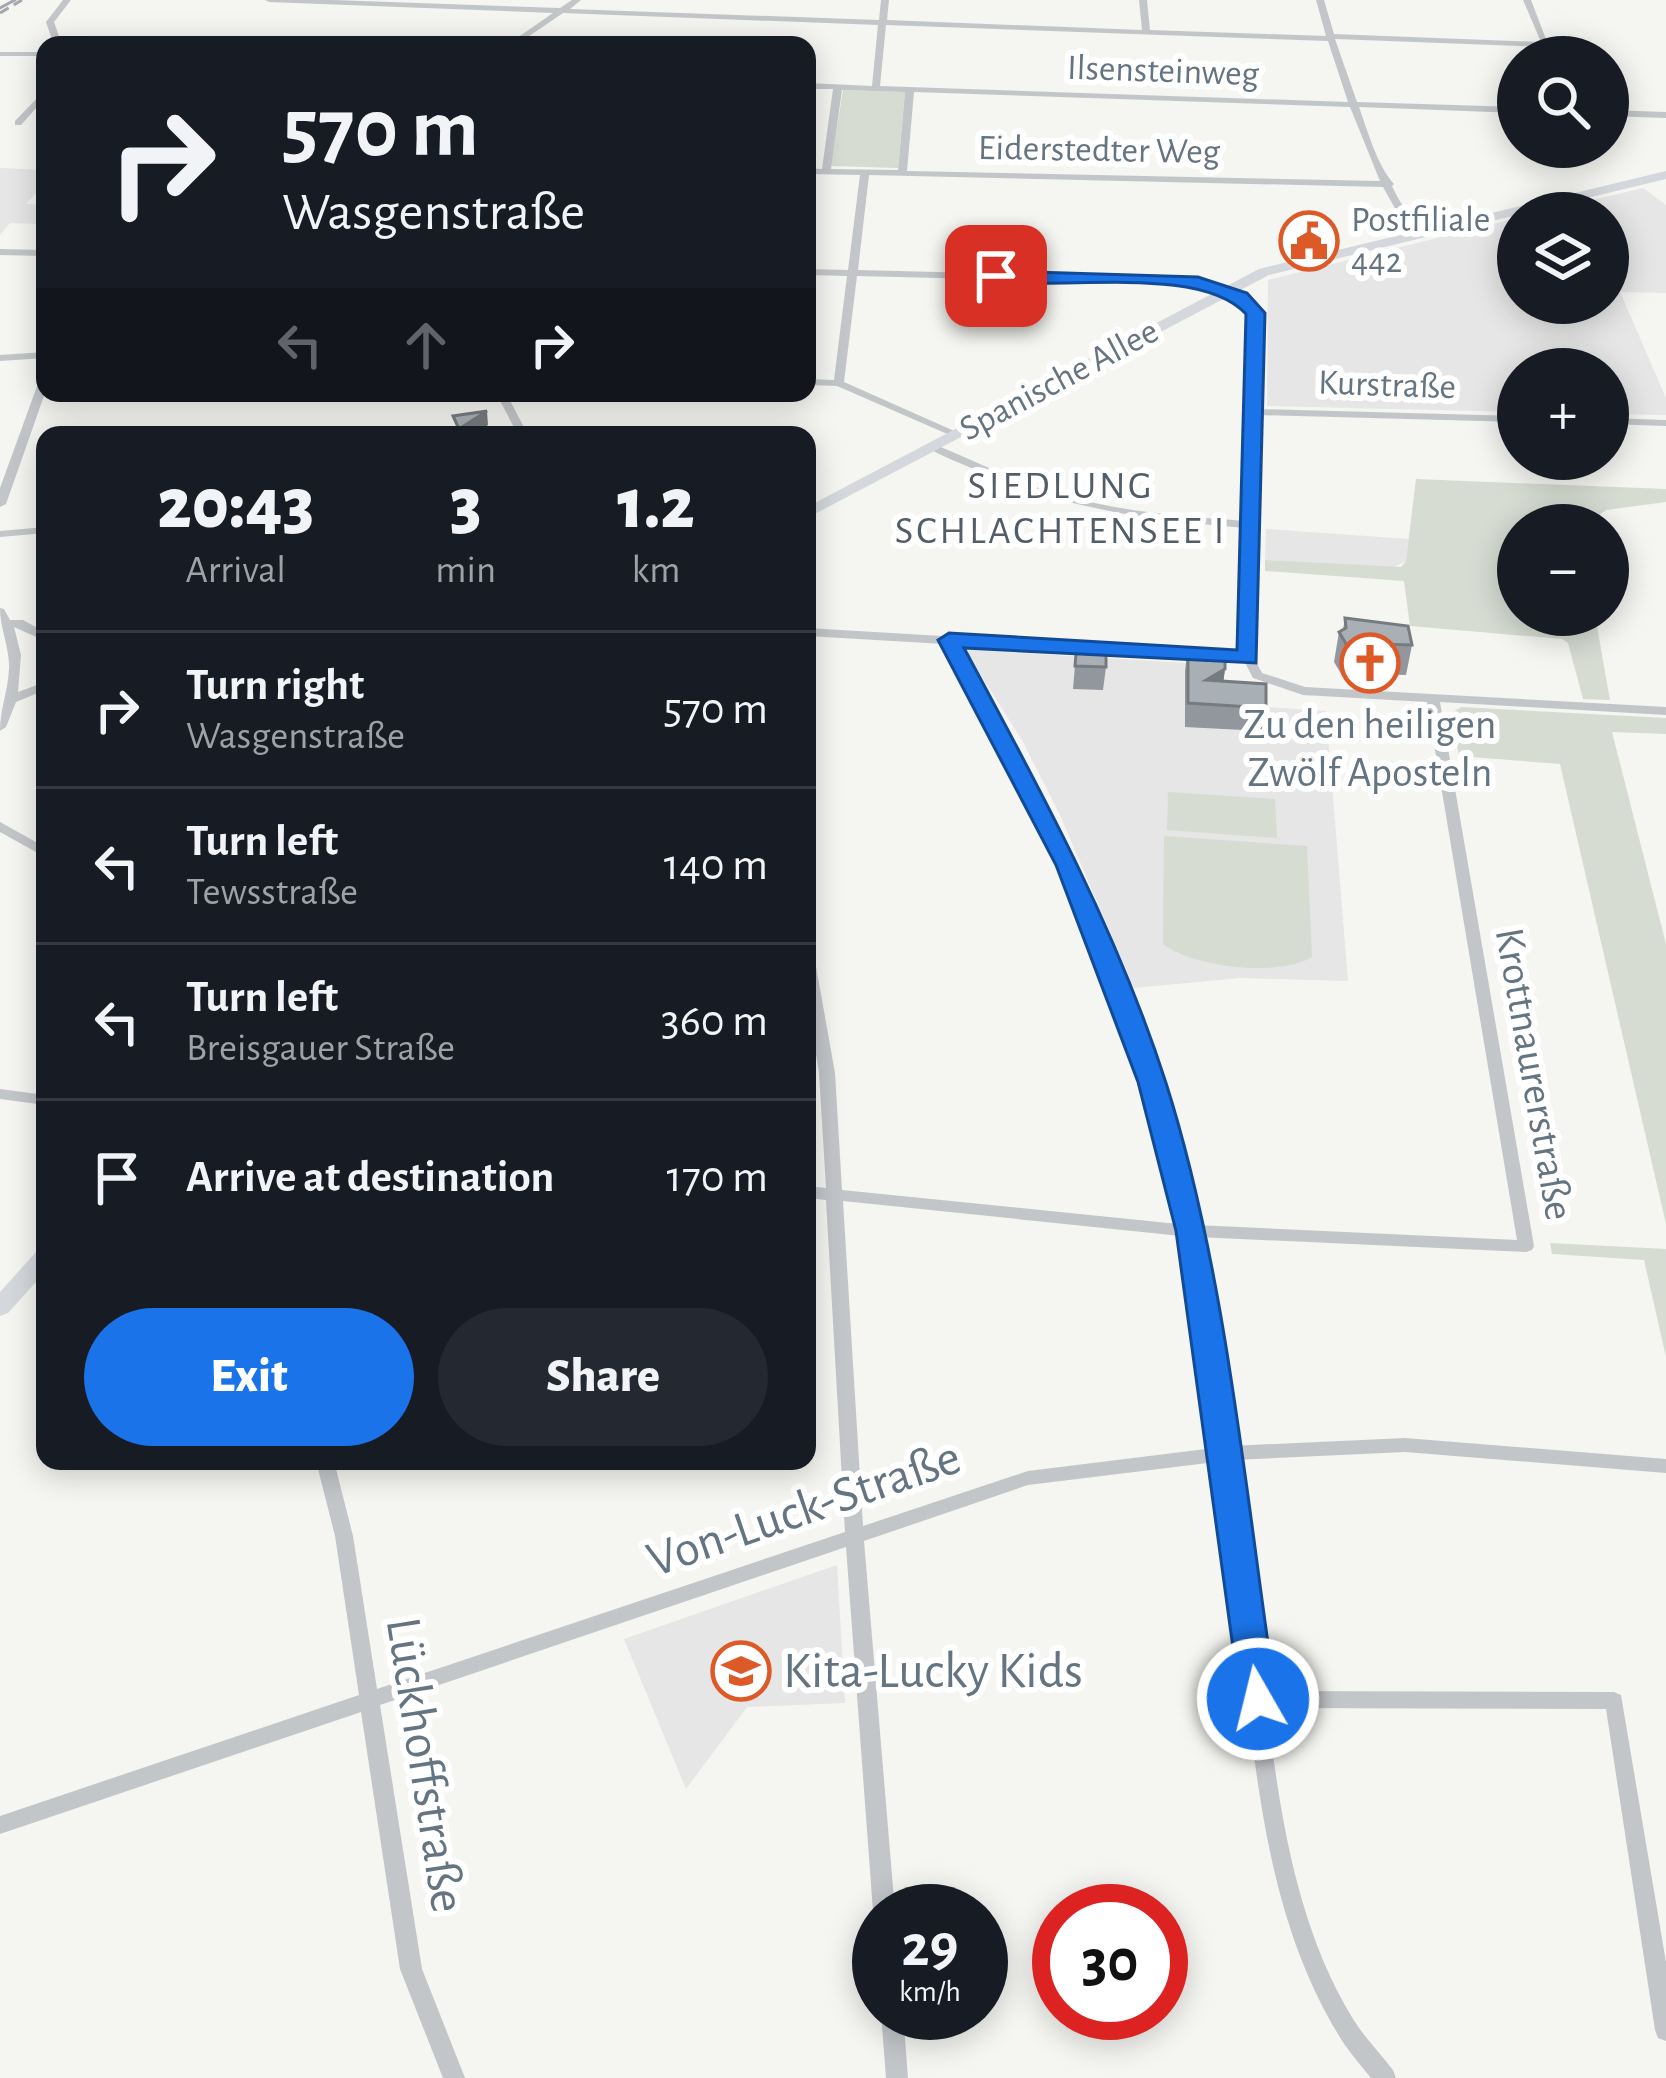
<!DOCTYPE html>
<html lang="en">
<head>
<meta charset="utf-8">
<style>
  body { margin:0; font-family:"Alegreya Sans",sans-serif; background:#242831; color:#f1f3f6; height:100vh; display:flex; flex-direction:column; font-size:45px; white-space:nowrap }
  * { box-sizing:border-box; margin:0 }
  p { font-size:39px; color:#9ea1a6 }
  .icon { flex:none; width:66px; height:66px; fill:none; stroke:currentColor; stroke-width:2; stroke-linecap:round; stroke-linejoin:round }
  .map { position:relative; flex:1; overflow:hidden }
  .panel { position:absolute; left:36px; top:426px; width:780px; height:1044px; display:flex; flex-direction:column; background:#171b24; border-radius:24px; box-shadow:0 6px 30px #0003 }
  .panel>* { flex:none }
  .guide { position:absolute; left:36px; top:36px; width:780px; height:366px; border-radius:24px; box-shadow:0 6px 30px #0003; background:#171b24; color:#f1f3f6; overflow:hidden }
  .buttons { position:absolute; left:1497px; top:36px; display:grid; gap:24px }
  .buttons a { display:grid; place-items:center; width:132px; height:132px; border-radius:50%; background:#171b24; box-shadow:0 6px 30px #0003; font-size:60px }
  .speed { position:absolute; left:852px; top:1884px; display:flex; gap:24px; font-size:60px; font-weight:700; text-align:center }
  .speed>* { display:grid; place-content:center; width:156px; height:156px; border-radius:50%; background:#171b24; box-shadow:0 6px 30px #0003; line-height:1 }
  .speed small { font-size:30px; font-weight:400 }
  .speed .limit { border:18px solid #d22; background:#fff; color:#111 }
  .pin { position:absolute; display:grid; place-items:center; width:102px; height:102px; color:#fff; margin:-51px; border-radius:24px; box-shadow:0 6px 18px #0006 }
  .me { position:absolute; width:132px; margin:-66px; rotate:352deg; stroke-linejoin:round; filter:drop-shadow(0 0 9px #0008) }
  .turn { display:flex; align-items:center; gap:42px; height:252px; padding:0 48px; font-size:54px }
  .turn .icon { width:156px; height:156px; stroke-width:2.5 }
  .turn b { display:block; font-size:84px; line-height:102px }
  .lanes { display:flex; align-items:center; height:114px; padding:0 48px; background:#0003; justify-content:center; gap:60px; direction:ltr }
  .lanes .off { opacity:.35 }
  .eta { display:flex; justify-content:space-evenly; align-items:center; height:204px; text-align:center }
  .eta b { font-size:72px; font-weight:800; line-height:84px }
  .primary-button { display:flex; gap:24px; margin-top:auto; padding:24px 48px }
  .primary-button a { flex:1; height:138px; border-radius:72px; background:#1a73e8; color:#fff; font-size:48px; font-weight:800; line-height:138px; text-align:center }
  .primary-button a+a { background:#242831; color:#f1f3f6 }
  ul { padding:0; list-style:none }
  li { display:flex; align-items:center; gap:36px; height:156px; padding:0 48px; border-top:3px solid #363941 }
  li div { flex:1 }
  li b { display:block; font-size:45px }
  li em { font-style:normal }
  .map>svg:first-child { display:block }
</style>
</head>
<body>
<div class="map">
<svg width="1666" height="2078" viewBox="0 0 1666 2078">
  <rect width="100%" height="100%" fill="#f5f5f1"/>
  <path fill="#e5e6e5" d="M0 168 45 170V183L26 204 45 205V224L10 223 0 235Z
    M1643 188 1666 205V293L1620 292 1666 398V415L1608 414V369H1518V412L1267 406 1268 280 1518 218V303H1608V213H1538Z
    M1266 529 1409 539 1406 561 1390 569 1265 560Z
    M971 650 1221 665 1223 704 1326 711 1348 981 1240 978 1134 988 1059 813 1023 742 967 653Z
    M837 1565 845 1703 747 1707 686 1789 624 1639Z"/>
  <path fill="#d6dcd2" d="M843 90 905 92 898 168 831 166Z
    M1416 479 1666 489V502L1606 510 1585 525H1518V615H1595L1610 700 1583 699 1568 643 1562 639 1410 626 1404 581 1265 571V560L1401 567 1406 561Z
    M1461 707 1666 718V734L1612 732 1666 944V1224L1560 764 1459 756 1451 713Z
    M1168 792 1275 799 1277 838 1167 830Z
    M1164 836 1307 846 1312 957C1279 977 1194 968 1163 944Z
    M1550 1243 1666 1249V1357L1644 1260 1552 1254Z"/>
  <g fill="none" stroke-linecap="round" stroke-linejoin="round">
    <path fill="#c3c6c9" fill-rule="evenodd" d="M63 0H71L54 22 62 45H54L46 22Z
      M265 0H333L560 8 572 0H581L570 9 879 20 881 0H889L887 20 1142 30 1139 0H1147L1150 30 1326 36 1316 0H1324L1334 34 1541 42 1523 0H1531L1549 47 1335 39 1357 102 1518 107V113L1359 107C1368 132 1377 165 1394 184L1392 186C1400 204 1411 218 1424 233L1422 235H1416L1401 219 1383 187 869 175 858 270 1182 278 1244 295 1260 313 1258 409 1518 416V422L1258 415 1254 658 1262 673 1305 687 1666 707V715L1440 702 1534 1246 1532 1250 1526 1252 1197 1237 1231 1446 1405 1438 1666 1459V1473L1405 1452 1233 1460 1265 1691 1614 1692 1621 1695 1666 1962V2041L1658 2038 1655 2030 1606 1709 1267 1708C1280 1814 1296 1925 1353 2019 1364 2037 1380 2053 1393 2070L1396 2078H1371C1360 2064 1347 2050 1338 2034 1272 1925 1258 1796 1244 1672 1235 1602 1225 1532 1216 1462L1028 1485 864 1541 895 1911H879V1919L873 1911 846 1547 380 1705 422 1969 465 2078H443L400 1969 361 1712 0 1834V1816L359 1695 335 1536 316 1461H334L353 1536 377 1689 845 1532 826 1200 807 1198V1186L826 1188 819 1073 807 998V950L814 955 835 1073 842 1190 1178 1224C1150 1075 1095 934 1028 798 1019 778 1010 759 998 740 979 709 955 679 944 644L807 636V628L1242 654 1245 528C1149 520 1057 508 969 467 955 461 939 455 927 447L936 445C977 462 1016 482 1058 494 1119 512 1183 516 1245 521L1250 313 1238 299 1182 284 857 276 844 382 961 434 952 436 837 386 807 385V379L834 380 847 276 807 275V269L848 270 860 175 807 174V168L822 169 833 89H807V83L872 86 878 25 563 13 516 45H507L553 13 269 2ZM886 25 1328 41 1348 102 880 86ZM842 90 905 92 898 170 831 169ZM914 92 1350 107 1380 181 907 171ZM957 644 1244 661 1253 678 1303 695 1427 702 1517 1240 1195 1225C1165 1074 1109 933 1041 796 1030 774 1019 752 1006 732 988 704 967 677 957 644ZM843 1201 1181 1236 1214 1448 1028 1471 863 1526Z
      M0 52H45V56H0Z
      M45 90V98L21 125H15V121Z
      M1608 110 1666 112V118L1608 116Z
      M0 249 45 250V256L0 255Z
      M45 352V358L0 361V355Z
      M45 375V393L6 504 0 507V488L40 378Z
      M496 393H506L528 435H518Z
      M1608 418 1666 420V426L1608 424Z
      M45 527V533L0 537V531Z
      M0 608 4 609 10 620H23L45 632V641L14 627 21 655 18 692 45 682V690L16 702 6 727 0 731C0 709 8 691 9 669 10 648 0 629 0 608Z
      M0 822 45 847V857L0 832Z
      M0 1089 45 1095V1105L0 1099Z
      M881 2013H903L908 2078H886Z"/>
    <path fill="#d4d8dc" fill-rule="evenodd" d="M1666 171V179L1269 275 807 518V507L1259 269Z
      M45 1248V1272L8 1313 0 1316V1292L37 1251Z"/>
    <path stroke="#a3a8ad" stroke-width="3" d="M0 8 15 0"/>
    <path stroke="#a3a8ad" stroke-width="3" stroke-dasharray="10 6" stroke-linecap="butt" d="M0 13 22 0"/>
  </g>
  <path fill="#91979c" d="M1345 618 1412 645 1406 675 1376 674V679L1343 677 1334 662 1339 632 1343 630Z
    M1077 642 1106 667 1103 690 1073 689Z
    M1188 648 1225 669 1223 681 1266 708 1263 731 1185 727V671Z"/>
  <path fill="#767b7f" d="M487 411 488 425 473 435H460L459 429Z
    M1225 669 1222 692 1206 680Z"/>
  <path fill="#a9b0b5" stroke="#767b7f" stroke-width="3" d="M487 411 459 429 453 416Z
    M1345 618 1408 626 1412 645 1380 644 1381 648 1348 647 1339 632 1346 628Z
    M1077 642 1106 643V667L1075 666Z
    M1188 648 1225 650V669L1206 680 1266 684V708L1188 703Z"/>
  <path fill="#1a73e8" stroke="#114b97" stroke-width="3" d="M996 271 1198 277 1247 293 1265 313 1256 663 964 648C1040 789 1117 930 1166 1083 1227 1275 1246 1499 1276 1699L1270 1710 1258 1714 1245 1710 1240 1699 1176 1231 1138 1082 1056 865 938 640 949 633 1237 650 1246 314C1199 263 1057 292 990 280V273Z"/>
  <defs>
    <symbol id="civic-ring" viewBox="-11 -11 22 22"><circle r="9.5" fill="#fff" stroke="#de5928" stroke-width="1.5"/><path d="M-.6-6.5H3V-4.5H.6V-3L4-1V1h2V6H-6V1h2V-1L-.6-3ZM-1.2 2.5V6h2.4V2.5Z" fill="#de5928"/></symbol>
    <symbol id="church-ring" viewBox="-11 -11 22 22"><circle r="9.5" fill="#fff" stroke="#de5928" stroke-width="1.5"/><path d="M-1.2-6h2.4v3.5h3.3v2.4h-3.3V6h-2.4V-.1h-3.3v-2.4h3.3Z" fill="#de5928"/></symbol>
    <symbol id="school-ring" viewBox="-11 -11 22 22"><circle r="9.5" fill="#fff" stroke="#de5928" stroke-width="1.5"/><path d="M0-5L7-2L0 1L-7-2ZM-4 1L0 2.5L4 1V4Q0 6-4 4Z" fill="#de5928"/></symbol>
  </defs>
  <g fill-rule="evenodd">
    <use href="#civic-ring" x="1276" y="208" width="66" height="66"/>
    <use href="#church-ring" x="1337" y="630" width="66" height="66"/>
    <use href="#school-ring" x="708" y="1638" width="66" height="66"/>
  </g>
  <g text-anchor="middle" dominant-baseline="central" stroke-width="12" stroke-linejoin="round" paint-order="stroke">
    <g font-size="36" fill="#657481" stroke="#fff">
      <text transform="translate(1163 71) rotate(2)">Ilsensteinweg</text>
      <text transform="translate(1099 150) rotate(1)">Eiderstedter Weg</text>
      <text transform="translate(1059 380) rotate(-28)">Spanische Allee</text>
      <text transform="translate(1387 385) rotate(2)">Kurstraße</text>
    </g>
    <g font-size="36" fill="#657481" stroke="#fff" text-anchor="start">
      <text x="1351" y="220">Postfiliale<tspan x="1351" dy="41">442</tspan></text>
    </g>
    <g font-size="39" letter-spacing="3" fill="#525d67" stroke="#fff">
      <text x="1061" y="486">SIEDLUNG<tspan x="1061" dy="45">SCHLACHTENSEE I</tspan></text>
    </g>
    <g font-size="42" fill="#657481" stroke="#fff">
      <text x="1370" y="725">Zu den heiligen<tspan x="1370" dy="48">Zwölf Aposteln</tspan></text>
    </g>
    <g font-size="42" fill="#657481" stroke="#fff">
      <text transform="translate(1534 1074) rotate(80)">Krottnaurerstraße</text>
    </g>
    <g font-size="51" fill="#657481" stroke="#fff">
      <text transform="translate(804 1509) rotate(-19)">Von-Luck-Straße</text>
      <text transform="translate(425 1765) rotate(81)">Lückhoffstraße</text>
    </g>
    <g font-size="51" fill="#657481" stroke="#fff" text-anchor="start">
      <text x="783" y="1671">Kita-Lucky Kids</text>
    </g>
  </g>
</svg>
<div class="buttons">
<a><svg class="icon" aria-label="search" viewBox="0 0 24 24"><circle cx="10" cy="10" r="6"/><path d="M15 15l6 6"/></svg></a>
<a><svg class="icon" aria-label="layers" viewBox="0 0 24 24"><path d="M12 4l9 5-9 5-9-5zM3 14l9 5 9-5"/></svg></a>
<a>+</a>
<a>−</a>
</div>
<div class="speed"><div>29<small>km/h</small></div><div class="limit">30</div></div>
<div class="pin" style="left:996px;top:276px;background:#d93025"><svg class="icon" aria-label="arrive" viewBox="0 0 24 24"><path d="M6 21V4h12l-3 4 3 4H6"/></svg></div>
<svg class="me" style="left:1258px;top:1699px" viewBox="-20 -20 40 40"><circle r="17" fill="#1a73e8" stroke="#fff" stroke-width="3"/><path d="M0-11L8 9 0 5-8 9z" fill="#fff"/></svg>
<div class="guide">
<div class="turn"><svg class="icon" aria-label="right" viewBox="0 0 24 24"><path d="M7 20v-9h11M14 6l5 5-5 5"/></svg><div><b>570 m</b>Wasgenstraße</div></div>
<div class="lanes"><svg class="icon off" aria-label="left" viewBox="0 0 24 24"><path d="M17 20v-9H6M10 6l-5 5 5 5"/></svg><svg class="icon off" aria-label="ahead" viewBox="0 0 24 24"><path d="M12 20V5M6 11l6-6 6 6"/></svg><svg class="icon" aria-label="right" viewBox="0 0 24 24"><path d="M7 20v-9h11M14 6l5 5-5 5"/></svg></div>
</div>
<section class="panel">
<div class="eta">
<div><b>20:43</b><p>Arrival</p></div>
<div><b>3</b><p>min</p></div>
<div><b>1.2</b><p>km</p></div>
</div>
<ul>
<li><svg class="icon" aria-label="right" viewBox="0 0 24 24"><path d="M7 20v-9h11M14 6l5 5-5 5"/></svg><div><b>Turn right</b><p>Wasgenstraße</p></div><em>570 m</em></li>
<li><svg class="icon" aria-label="left" viewBox="0 0 24 24"><path d="M17 20v-9H6M10 6l-5 5 5 5"/></svg><div><b>Turn left</b><p>Tewsstraße</p></div><em>140 m</em></li>
<li><svg class="icon" aria-label="left" viewBox="0 0 24 24"><path d="M17 20v-9H6M10 6l-5 5 5 5"/></svg><div><b>Turn left</b><p>Breisgauer Straße</p></div><em>360 m</em></li>
<li><svg class="icon" aria-label="arrive" viewBox="0 0 24 24"><path d="M6 21V4h12l-3 4 3 4H6"/></svg><div><b>Arrive at destination</b></div><em>170 m</em></li>
</ul>
<div class="primary-button"><a>Exit</a><a>Share</a></div>
</section>
</div>
</body>
</html>
